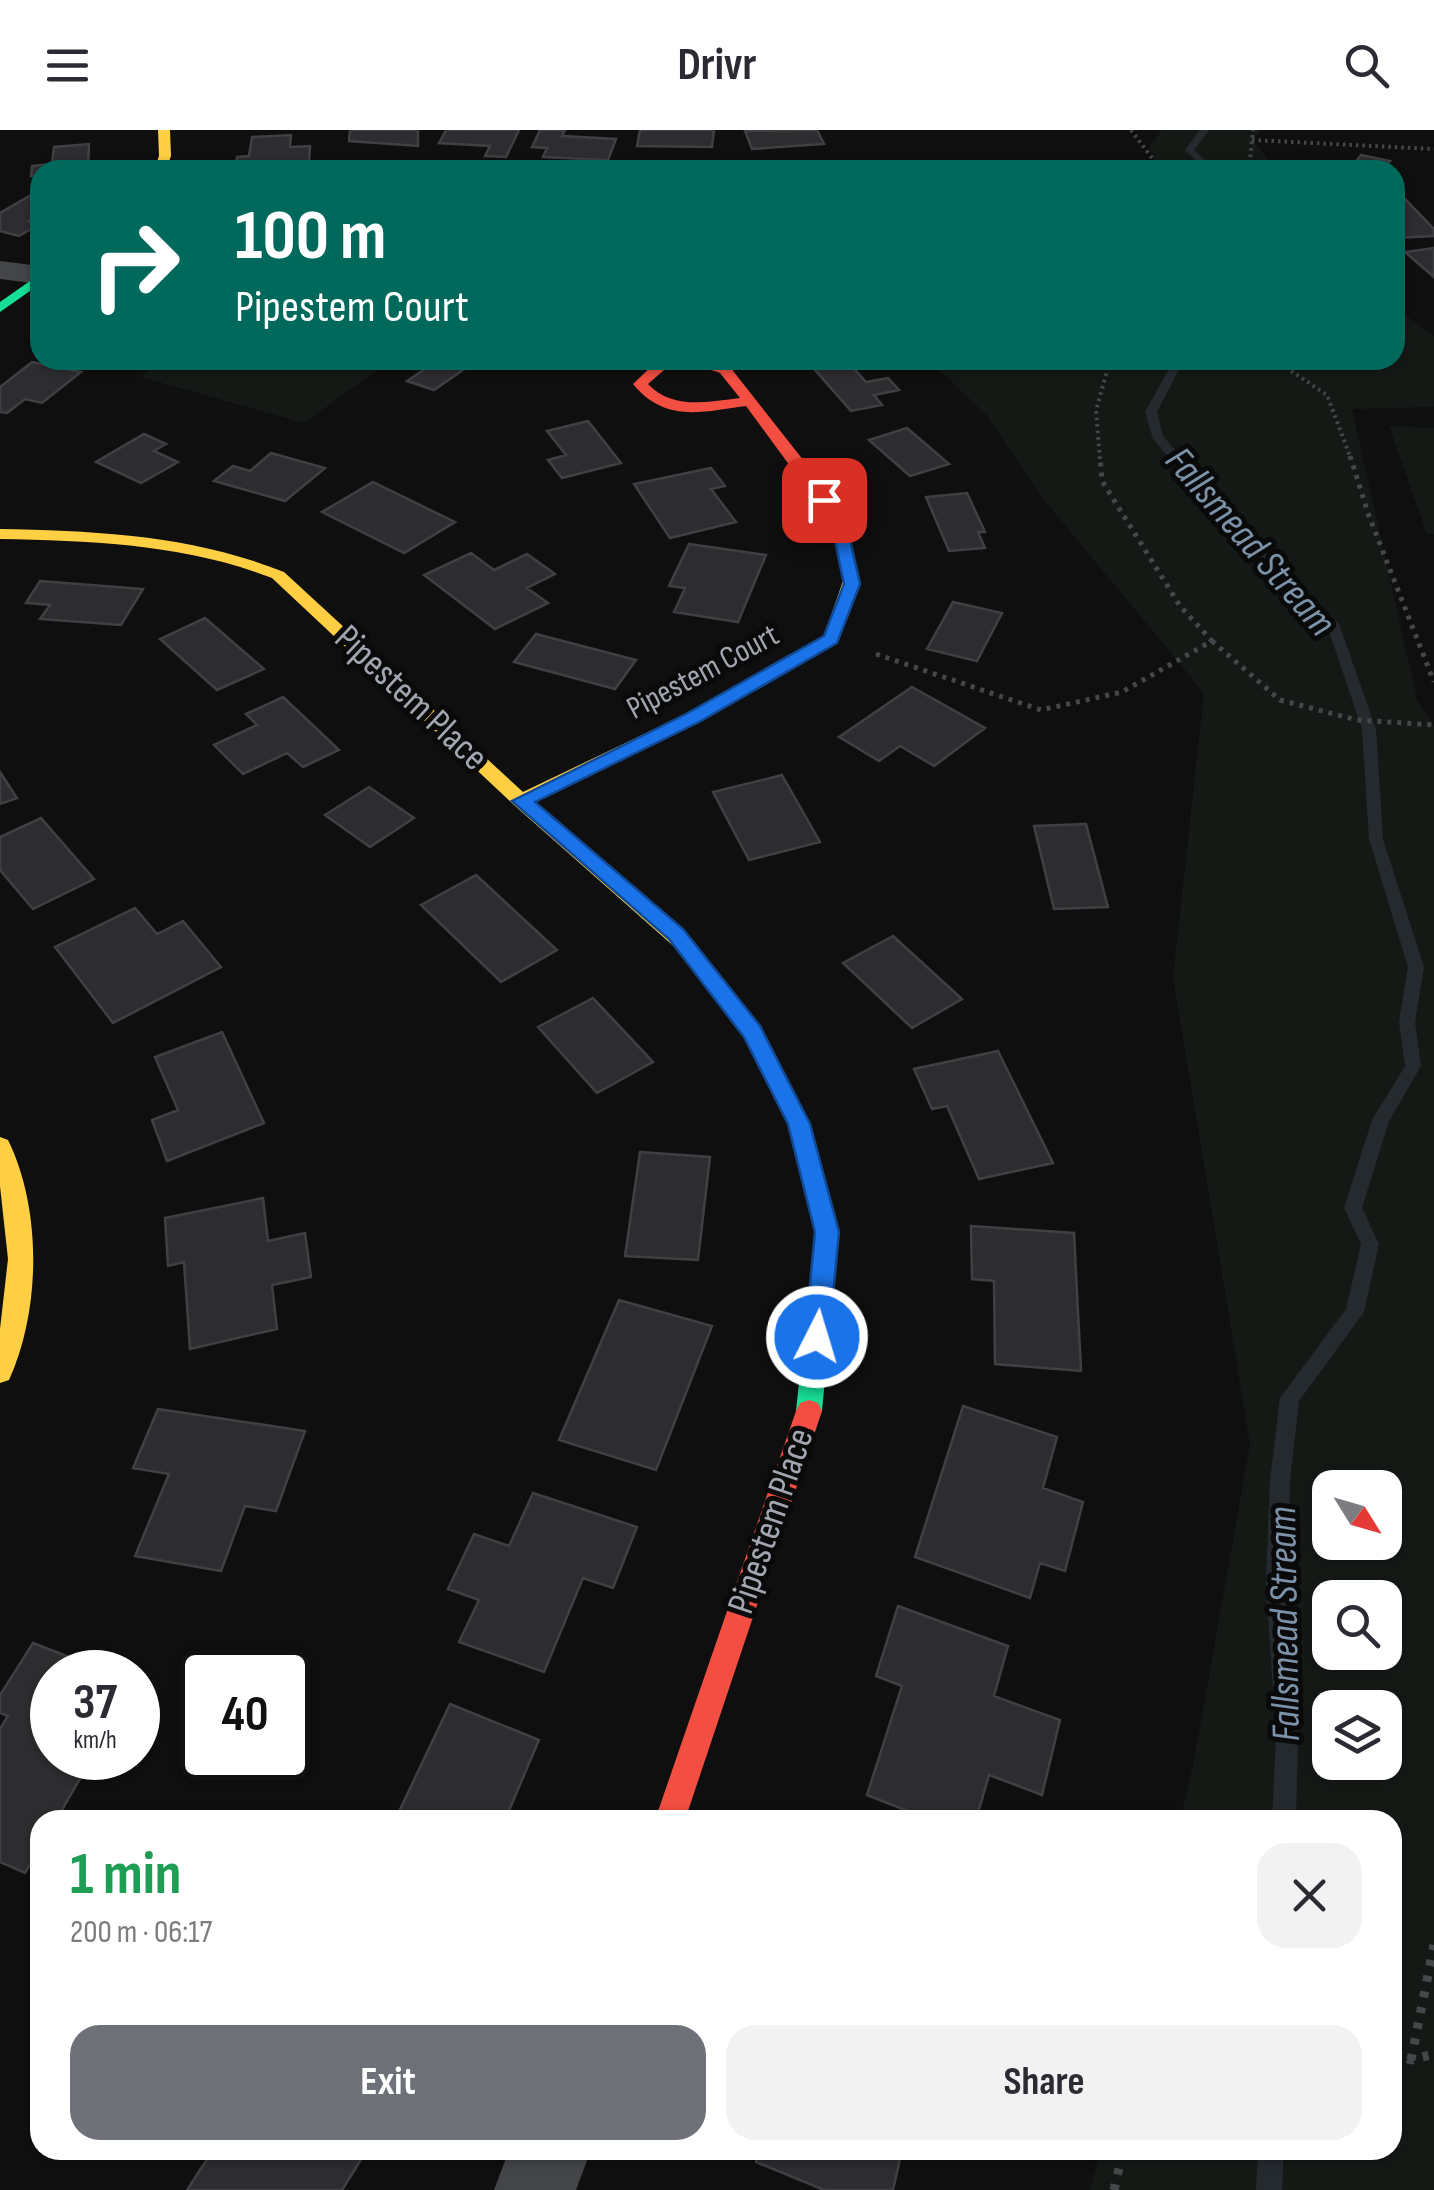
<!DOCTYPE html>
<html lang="en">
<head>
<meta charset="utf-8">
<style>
  body { margin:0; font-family:"Sofia Sans Condensed",sans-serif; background:#f2f2f3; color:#2b2b33; height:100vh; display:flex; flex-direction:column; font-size:38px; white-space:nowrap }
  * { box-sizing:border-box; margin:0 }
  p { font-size:32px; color:#7c7c81 }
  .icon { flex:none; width:55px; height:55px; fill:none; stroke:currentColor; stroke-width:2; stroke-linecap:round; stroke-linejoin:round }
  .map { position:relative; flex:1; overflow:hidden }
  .panel { position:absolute; left:30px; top:1680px; width:1372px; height:350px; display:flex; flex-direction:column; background:#fff; border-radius:30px; box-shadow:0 2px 8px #0004 }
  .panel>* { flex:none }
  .banner { position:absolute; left:30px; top:30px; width:1375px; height:210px; border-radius:30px; box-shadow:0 2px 8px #0004; background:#00695c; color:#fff; overflow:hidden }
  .needle { width:65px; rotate:127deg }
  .tools { position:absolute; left:1312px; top:1340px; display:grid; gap:20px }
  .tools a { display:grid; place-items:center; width:90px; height:90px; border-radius:20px; background:#fff; box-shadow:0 2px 8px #0004; font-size:50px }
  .speed { position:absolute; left:30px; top:1520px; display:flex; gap:20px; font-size:50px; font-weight:700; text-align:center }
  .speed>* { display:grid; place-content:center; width:130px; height:130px; border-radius:50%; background:#fff; box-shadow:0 2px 8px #0004; line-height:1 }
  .speed small { font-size:25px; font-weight:400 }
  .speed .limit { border:5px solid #111; border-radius:15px; background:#fff; color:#111 }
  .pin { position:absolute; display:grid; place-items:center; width:85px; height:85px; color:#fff; margin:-42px; border-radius:20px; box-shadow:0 5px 15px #0006 }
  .me { position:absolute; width:110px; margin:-55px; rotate:5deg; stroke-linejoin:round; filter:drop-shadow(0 0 8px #0008) }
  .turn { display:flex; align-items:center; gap:35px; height:210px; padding:0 40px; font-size:45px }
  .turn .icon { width:130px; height:130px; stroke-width:2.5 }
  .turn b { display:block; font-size:70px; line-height:85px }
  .round { display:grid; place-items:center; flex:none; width:105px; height:105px; border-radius:30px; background:#f2f2f3 }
  .head { display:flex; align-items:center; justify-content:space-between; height:170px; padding:0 40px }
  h1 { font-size:60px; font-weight:700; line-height:75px; color:#1e9e55 }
  .action { display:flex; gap:20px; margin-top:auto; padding:20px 40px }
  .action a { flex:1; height:115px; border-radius:30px; background:#6f7178; color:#fff; font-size:40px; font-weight:700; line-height:115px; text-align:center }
  .action a+a { background:#f2f2f3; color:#2b2b33 }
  header { display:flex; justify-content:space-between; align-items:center; height:130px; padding:0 40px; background:#fff; font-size:45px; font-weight:700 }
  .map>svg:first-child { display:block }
</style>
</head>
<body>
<header><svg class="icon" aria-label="menu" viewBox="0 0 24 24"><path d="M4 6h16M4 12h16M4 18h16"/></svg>Drivr<svg class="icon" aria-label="search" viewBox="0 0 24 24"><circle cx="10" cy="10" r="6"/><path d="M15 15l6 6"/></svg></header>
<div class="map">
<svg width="1434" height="2060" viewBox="0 0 1434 2060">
  <rect width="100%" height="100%" fill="#0f0f10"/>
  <path fill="#151916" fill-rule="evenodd" d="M1162 0H1261L1254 11 1275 40H1158L1149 17Z
    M1395 178 1434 206V277L1352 279 1417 570 1434 596V2060H1090L1100 2020H1392V1690H1180L1194 1631 1250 1314 1173 847 1204 563 1041 366 987 286 930 230H1395ZM1330 1358H1385V1412H1330ZM1330 1468H1385V1522H1330ZM1330 1578H1385V1632H1330Z
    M160 230H391L304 293 141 247Z
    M1389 296 1434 298V404H1427Z"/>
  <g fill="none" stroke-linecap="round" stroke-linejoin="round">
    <path fill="#252a2f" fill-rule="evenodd" d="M1200 0H1209L1194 20 1216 40H1206L1185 20Z
      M1174 230H1184L1157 282 1163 306 1234 390 1339 494 1376 599 1383 709 1424 837 1415 892 1421 936 1389 991 1362 1078 1379 1114 1364 1182 1299 1271 1290 1350 1288 1452 1298 1608 1296 1690H1272L1276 1608 1266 1452 1270 1350 1280 1268 1346 1179 1361 1114 1344 1078 1372 990 1405 936 1399 892 1408 837 1369 709 1362 599 1328 498 1226 396 1153 309 1145 282Z
      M1258 2020H1284L1282 2060H1256Z"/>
  </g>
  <path fill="#2d2d30" stroke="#3f4043" stroke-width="2.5" d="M350 0H418V16L349 11Z
    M446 0H519L506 27 485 26 490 16 439 13Z
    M540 0H565L562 6 616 9 608 30 543 27 547 18 532 17Z
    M640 0H714L712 17 637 16Z
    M817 0 824 14 752 19 745 1Z
    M291 5 290 17 310 16 309 34 235 38 237 27 249 26 252 7Z
    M89 14 88 40H40V45L31 46 32 36 52 34 54 17Z
    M1361 25 1390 31 1383 40H1350Z
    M31 65 40 67V85L29 91 40 94 19 106 0 101V83Z
    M1395 69H1405L1434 99V106L1395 108Z
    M1434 118V147L1405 122Z
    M438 230H489L473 233 434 260 407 251Z
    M32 232 81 242 42 273 25 269 7 283 0 282V257Z
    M849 233 866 252 888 248 899 260 874 265 882 275 851 281 815 240Z
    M588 291 621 333 562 348 548 330 566 325 547 301Z
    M907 298 949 334 910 346 869 310Z
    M144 304 166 314 154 321 178 332 141 353 96 332Z
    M271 323 325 338 285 371 214 351 233 336 250 341Z
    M711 338 725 356 711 359 736 392 670 408 634 354Z
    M373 352 455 392 404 423 322 382Z
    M967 363 985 402H978L985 418 949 421 926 367Z
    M689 414 766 425 738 492 674 482 685 458 669 456Z
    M471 423 494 440 527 424 555 444 527 458 548 473 495 499 424 445Z
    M40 451 143 459 121 495 40 489 50 475 26 473Z
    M953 472 1002 483 977 531 927 519Z
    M205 488 264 539 217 560 160 509Z
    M536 504 636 530 615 559 514 532Z
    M912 557 985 598 934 636 900 616 879 631 839 607Z
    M283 567 339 620 303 637 287 623 243 644 214 615 257 595 246 584Z
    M0 642 17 668 0 674Z
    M782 645 820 712 749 730 713 662Z
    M369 657 414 688 370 717 325 685Z
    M41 688 94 749 33 779 0 740V707Z
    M1086 694 1108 777 1054 779 1034 696Z
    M476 745 557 820 501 852 421 775Z
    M135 778 157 804 183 791 221 837 113 893 55 817Z
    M893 806 962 869 912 898 843 833Z
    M593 868 653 932 597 963 538 897Z
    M222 902 264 993 167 1031 152 990 178 980 155 927Z
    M998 921 1053 1033 979 1049 947 976 932 979 914 939Z
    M640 1022 710 1027 698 1130 625 1126Z
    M263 1068 268 1111 305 1103 311 1147 272 1155 277 1199 190 1219 184 1132 168 1136 165 1088Z
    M971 1096 1074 1103 1081 1241 995 1234 994 1151 972 1149Z
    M619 1170 712 1196 656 1340 559 1310Z
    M963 1276 1057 1307 1043 1358 1083 1372 1065 1441 1040 1433 1030 1468 915 1427Z
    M158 1279 305 1301 276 1381 245 1376 221 1441 135 1426 169 1344 133 1338Z
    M533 1363 637 1397 613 1458 583 1448 544 1542 459 1512 479 1470 448 1459 474 1404 509 1416Z
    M898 1476 1008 1516 994 1566 1060 1590 1042 1665 989 1645 976 1690H930L867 1665 902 1556 876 1546Z
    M33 1513 108 1542H52V1628H92L56 1690H40V1718L25 1743 0 1732V1599L8 1586 0 1583V1565Z
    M450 1574 539 1610 505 1690H395Z
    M213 2020H367L342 2060H187Z
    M759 2020H902L893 2060H824L756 2032Z"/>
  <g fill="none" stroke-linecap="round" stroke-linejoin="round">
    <path stroke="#46474a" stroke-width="4" stroke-dasharray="2.5 4" stroke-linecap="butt" d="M1131 0 1161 40
      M1252 10 1434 19
      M1249 40 1253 0
      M1275 230 1327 265 1351 329
      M1100 329 1096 281 1110 230"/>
    <path stroke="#46474a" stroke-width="5" stroke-dasharray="4 6" stroke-linecap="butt" d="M1350 326 1369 386 1434 552
      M1212 511 1280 570 1357 590 1434 595
      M876 524 1041 580 1122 562 1212 511 1180 476 1102 351 1100 326"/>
    <path stroke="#46474a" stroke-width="9" stroke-dasharray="6 10" stroke-linecap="butt" d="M1392 1924 1411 1930 1434 1924
      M1411 1930 1434 1815
      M1114 2060 1123 2020"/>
    <path fill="#444549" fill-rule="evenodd" d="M0 131 40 136V154L0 149Z
      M509 2020H591L576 2060H494Z"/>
    <path fill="#16e098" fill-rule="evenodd" d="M40 144V154L0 182V172Z
      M685 808 692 810 759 896 810 994 839 1102 822 1281 818 1289 809 1292 800 1289 796 1281 815 1102 788 994 744 907 675 815Z"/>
    <path fill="#ffcf43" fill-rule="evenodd" d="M158 0H170L171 26 166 40H154L159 26Z
      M0 399C98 401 191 405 284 442L523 662 686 584 824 506 843 451 851 446 859 451 837 513 698 592 534 672 692 810 695 815 685 822 678 820 514 675 272 448C184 414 94 411 0 409Z
      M0 1007 8 1010C42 1079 41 1180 9 1250L0 1253V1199L8 1129 0 1056Z"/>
    <path fill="#f24e42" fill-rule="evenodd" d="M709 230 730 237 815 345 847 392 859 451 857 454 843 451 831 392 746 276C701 282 665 293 633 254L655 233ZM697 235 720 243 740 268C706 272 673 280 648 254L664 240Z
      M809 1270 818 1273 822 1281 685 1690H655L796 1281 800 1273Z"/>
  </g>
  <path fill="#1a73e8" stroke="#114b97" stroke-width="2.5" d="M819 366H830L846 392 860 454 837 513 699 592 535 672 683 799 760 896 810 994 839 1102 829 1207 826 1214 817 1218 808 1214 805 1207 815 1102 788 994 744 907 669 809 512 671 686 584 824 506 844 454 831 392 816 370Z"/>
  <g text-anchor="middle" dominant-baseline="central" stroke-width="10" stroke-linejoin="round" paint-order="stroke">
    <g font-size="32" fill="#a2a6b0" stroke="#0a0a0b">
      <text transform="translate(703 542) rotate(-28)">Pipestem Court</text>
    </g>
    <g font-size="38" fill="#a2a6b0" stroke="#0a0a0b">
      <text transform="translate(411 568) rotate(43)">Pipestem Place</text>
      <text transform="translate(771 1391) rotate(-71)">Pipestem Place</text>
    </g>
    <g font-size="40" font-style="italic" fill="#7c92a8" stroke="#0a0a0b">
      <text transform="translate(1250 412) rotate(49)">Fallsmead Stream</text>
      <text transform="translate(1285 1494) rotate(-91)">Fallsmead Stream</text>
    </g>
  </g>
</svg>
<div class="tools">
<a><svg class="needle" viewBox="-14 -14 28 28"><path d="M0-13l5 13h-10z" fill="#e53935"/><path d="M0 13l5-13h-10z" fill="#7c7c81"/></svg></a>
<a><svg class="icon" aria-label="search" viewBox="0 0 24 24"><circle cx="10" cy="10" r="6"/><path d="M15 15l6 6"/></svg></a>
<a><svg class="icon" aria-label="layers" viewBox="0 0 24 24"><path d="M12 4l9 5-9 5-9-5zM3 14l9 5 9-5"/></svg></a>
</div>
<div class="speed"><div>37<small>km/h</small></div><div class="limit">40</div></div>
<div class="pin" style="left:824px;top:370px;background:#d93025"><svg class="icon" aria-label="arrive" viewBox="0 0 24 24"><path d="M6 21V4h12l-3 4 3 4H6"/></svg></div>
<svg class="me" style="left:817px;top:1207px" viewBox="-20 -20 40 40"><circle r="17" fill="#1a73e8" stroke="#fff" stroke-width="3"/><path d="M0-11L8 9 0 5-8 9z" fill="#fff"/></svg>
<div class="banner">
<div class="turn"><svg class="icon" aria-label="right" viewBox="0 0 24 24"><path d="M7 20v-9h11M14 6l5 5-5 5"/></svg><div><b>100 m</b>Pipestem Court</div></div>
</div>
<section class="panel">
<div class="head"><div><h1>1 min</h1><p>200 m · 06:17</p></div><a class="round"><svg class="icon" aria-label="close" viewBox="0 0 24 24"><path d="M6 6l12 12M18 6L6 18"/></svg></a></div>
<div class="action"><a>Exit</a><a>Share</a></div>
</section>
</div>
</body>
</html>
